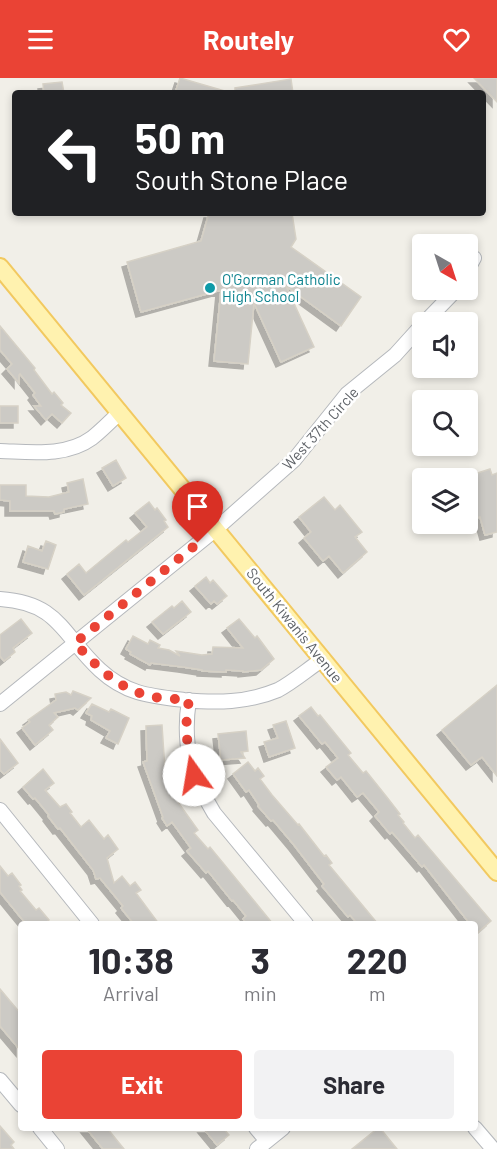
<!DOCTYPE html>
<html lang="en">
<head>
<meta charset="utf-8">
<style>
  body { margin:0; font-family:Barlow,sans-serif; background:#f2f2f3; color:#2b2b33; height:100vh; display:flex; flex-direction:column; font-size:22px; white-space:nowrap }
  * { box-sizing:border-box; margin:0 }
  p { font-size:20px; color:#7c7c81 }
  .icon { flex:none; width:33px; height:33px; fill:none; stroke:currentColor; stroke-width:2; stroke-linecap:round; stroke-linejoin:round }
  .map { position:relative; flex:1; overflow:hidden }
  .details { position:absolute; left:18px; top:843px; width:460px; height:210px; display:flex; flex-direction:column; background:#fff; border-radius:6px; box-shadow:0 3px 9px #0003 }
  .details>* { flex:none }
  .top-card { position:absolute; left:12px; top:12px; width:474px; height:126px; border-radius:6px; box-shadow:0 3px 9px #0003; background:#202124; color:#fff; overflow:hidden }
  .needle { width:39px; rotate:141deg }
  .fabs { position:absolute; left:412px; top:156px; display:grid; gap:12px }
  .fabs a { display:grid; place-items:center; width:66px; height:66px; border-radius:6px; background:#fff; box-shadow:0 3px 9px #0003; font-size:30px }
  .pin { position:absolute; display:grid; place-items:center; width:51px; height:51px; color:#fff; margin:-62px -26px; border-radius:50% 50% 50% 0; rotate:-45deg; box-shadow:0 0 6px #0007 }
  .pin .icon { rotate:45deg }
  .me { position:absolute; width:66px; margin:-33px; rotate:347deg; stroke-linejoin:round; filter:drop-shadow(0 0 4px #0008) }
  .turn { display:flex; align-items:center; gap:21px; height:126px; padding:0 24px; font-size:27px }
  .turn .icon { width:78px; height:78px; stroke-width:2.5 }
  .turn b { display:block; font-size:42px; line-height:51px }
  .eta { display:flex; justify-content:space-evenly; align-items:center; height:102px; text-align:center }
  .eta b { font-size:36px; font-weight:700; line-height:42px }
  .button { display:flex; gap:12px; margin-top:auto; padding:12px 24px }
  .button a { flex:1; height:69px; border-radius:6px; background:#ea4335; color:#fff; font-size:24px; font-weight:700; line-height:69px; text-align:center }
  .button a+a { background:#f2f2f3; color:#2b2b33 }
  header { display:flex; justify-content:space-between; align-items:center; height:78px; padding:0 24px; background:#ea4335; color:#fff; font-size:27px; font-weight:700 }
  .map>svg:first-child { display:block }
</style>
</head>
<body>
<header><svg class="icon" aria-label="menu" viewBox="0 0 24 24"><path d="M4 6h16M4 12h16M4 18h16"/></svg>Routely<svg class="icon" aria-label="heart" viewBox="0 0 24 24"><path d="M12 20l-8-8c-3-5 5-10 8-4 3-6 11-1 8 4z"/></svg></header>
<div class="map">
<svg width="497" height="1071" viewBox="0 0 497 1071">
  <defs>
    <filter id="shadow"><feDropShadow dx="-5" dy="5" stdDeviation="0" flood-color="#0004"/></filter>
  </defs>
  <rect width="100%" height="100%" fill="#f1efe8"/>
  <path fill="#cccac5" stroke="#d6d1c6" stroke-width="1.5" filter="url(#shadow)" d="M180 0 225 13V15H175Z
    M474 0H497V24Z
    M291 1 293 15H235V10Z
    M62 4 64 15H44L43 6Z
    M209 135H292L296 161 291 169 361 219 341 248 286 208 314 269 281 284 254 225 248 286 214 283 221 212 141 234 127 184 201 163Z
    M0 248 35 290 34 292 52 316 54 314 63 325 61 327 71 335 62 345 52 336 46 342 34 328H41L33 317 35 315 20 296 19 297V305L7 291 12 286 0 272Z
    M0 328H18V345H0Z
    M116 382 126 400 113 408 102 390Z
    M490 391 492 397 497 395V454L485 457 480 439 472 441 468 427V422L472 421 468 409V398Z
    M83 401 88 426 64 431V434L55 436 54 433H10V423L0 422V407H26V418L49 419 69 414 67 405Z
    M324 419 335 432 340 427 362 454 355 459 367 474 343 495 329 478 323 483 304 460 311 454 299 439Z
    M149 424 155 432 157 430 166 442 164 443 168 449 84 517 67 496 79 486 86 495 126 462 128 464 147 449 135 435Z
    M46 463 56 467 48 491 23 484 28 468 42 473Z
    M206 499 210 505 213 502 227 518 217 526 214 523 211 526 195 508Z
    M182 523 191 534 163 556 152 544 172 528 174 530Z
    M21 541 32 555 13 570 15 574 4 583 0 578V557Z
    M239 541 255 560 257 558 274 581 261 592 243 594V593L226 592V594L202 593V592L183 589 151 585 150 587 130 576 131 574 126 571 133 558 148 566 150 562 160 567 158 570 169 572 180 578 176 573 202 577 212 576 213 569 243 570 227 550Z
    M497 607V698L482 679 471 687 442 652Z
    M73 613 91 620 78 632 75 630 54 635 58 639 49 647 53 652 35 667 22 650 30 644 28 642 56 622 55 616 66 614 71 617Z
    M92 626 109 634 111 631 129 640 118 666 106 660 110 653 91 642 92 638 86 635Z
    M311 629 318 638 320 637 351 675 348 677 363 695 366 693 386 718 400 736 398 737 404 744 403 745 415 760 418 757 491 843 476 856V846H470L424 787 422 789 399 762 392 754 390 756 375 738 379 734 363 715 357 719 341 699 337 702 326 689 338 680 325 664 322 666 299 638Z
    M286 643 295 670 269 679 264 664 278 660 273 647Z
    M162 647 165 692 175 720 198 752 194 755 208 771 210 769 273 846H247L243 841 246 838 233 822 232 823 208 793 206 795 187 773 191 770 172 744 167 748 162 740 163 739 143 684 147 683 146 648Z
    M246 653 248 673 241 674 245 680 221 682 218 656Z
    M0 661 18 685 4 696 0 692Z
    M248 684 255 693 258 690 264 698 260 701 272 717 298 747 299 746 324 778 326 777 332 785 329 787 378 846H358L350 837 348 839 322 808 324 806 294 767 273 742 271 743 258 728 259 727 249 712 246 714 233 696Z
    M43 691 54 705 45 712 60 729 66 726 72 734 70 735 81 749 89 742 104 761 108 757 118 771 107 780 114 805 122 798 130 808 135 804 141 812 136 815 159 846H134L121 830 123 828 100 800 96 801 93 792 60 750 58 751 48 738 49 737 35 720 33 721 23 709Z
    M0 788 8 798 12 795 21 807 19 808 22 812 20 813 36 832 39 830 49 842 44 846H26L0 814Z
    M0 911 21 936V973L0 948Z
    M0 1048 14 1064 11 1067 14 1071H0Z
    M86 1050H107L124 1071H103Z
    M203 1050H223L229 1057 217 1067Z
    M378 1050H380L397 1071H352Z"/>
  <g fill="none" stroke-linecap="round" stroke-linejoin="round">
    <defs>
      <path id="minor" d="M468 191 474 180
        M425 244 456 212
        M0 373C31 374 66 379 92 360 102 352 111 343 120 334
        M0 521C60 525 62 557 100 592 126 616 150 618 184 622 216 625 247 625 278 612 293 604 308 591 323 581
        M189 622C182 667 191 697 214 735L306 846
        M0 626 216 451 294 382 347 316 395 277 423 246
        M0 732 92 846
        M0 1002 21 1027
        M40 1050 57 1071
        M256 1050 267 1063
        M475 1050 493 1071
        M257 1071 283 1050"/>
      <path id="major" d="M0 189 497 794"/>
    </defs>
    <use href="#minor" stroke="#b5b8bc" stroke-width="16"/>
    <use href="#major" stroke="#f2c960" stroke-width="20"/>
    <use href="#minor" stroke="#fff" stroke-width="14"/>
    <use href="#major" stroke="#fff2af" stroke-width="16"/>
  </g>
  <g fill="none" stroke-linecap="round" stroke-linejoin="round">
    <path stroke="#ea4335" stroke-width="10" stroke-dasharray="0 18" d="M194 697C187 670 184 650 189 622 179 621 170 621 161 620 122 615 100 592 75 565L198 465"/>
  </g>
  <circle fill="#0f9aa8" stroke="#fff" stroke-width="2" cx="210" cy="210" r="6"/>
  <g text-anchor="middle" dominant-baseline="central" stroke-width="5" stroke-linejoin="round" paint-order="stroke">
    <g font-size="15" fill="#0d838f" stroke="#fff" text-anchor="start">
      <text x="222" y="201">O'Gorman Catholic<tspan x="222" dy="17">High School</tspan></text>
    </g>
    <g font-size="15" fill="#5f6368" stroke="#fff">
      <text transform="translate(320 350) rotate(-48)">West 37th Circle</text>
      <text transform="translate(295 547) rotate(51)">South Kiwanis Avenue</text>
    </g>
  </g>
</svg>
<div class="fabs">
<a><svg class="needle" viewBox="-14 -14 28 28"><path d="M0-13l5 13h-10z" fill="#e53935"/><path d="M0 13l5-13h-10z" fill="#7c7c81"/></svg></a>
<a><svg class="icon" aria-label="sound" viewBox="0 0 24 24"><path d="M4 9h4l5-4v14l-5-4H4zM17 9q2 3 0 6"/></svg></a>
<a><svg class="icon" aria-label="search" viewBox="0 0 24 24"><circle cx="10" cy="10" r="6"/><path d="M15 15l6 6"/></svg></a>
<a><svg class="icon" aria-label="layers" viewBox="0 0 24 24"><path d="M12 4l9 5-9 5-9-5zM3 14l9 5 9-5"/></svg></a>
</div>
<div class="pin" style="left:198px;top:465px;background:#d93025"><svg class="icon" aria-label="arrive" viewBox="0 0 24 24"><path d="M6 21V4h12l-3 4 3 4H6"/></svg></div>
<svg class="me" style="left:194px;top:697px" viewBox="-20 -20 40 40"><circle r="19" fill="#fff"/><path d="M0-13L10 11 0 6-10 11z" fill="#ea4335"/></svg>
<div class="top-card">
<div class="turn"><svg class="icon" aria-label="left" viewBox="0 0 24 24"><path d="M17 20v-9H6M10 6l-5 5 5 5"/></svg><div><b>50 m</b>South Stone Place</div></div>
</div>
<section class="details">
<div class="eta">
<div><b>10:38</b><p>Arrival</p></div>
<div><b>3</b><p>min</p></div>
<div><b>220</b><p>m</p></div>
</div>
<div class="button"><a>Exit</a><a>Share</a></div>
</section>
</div>
</body>
</html>
